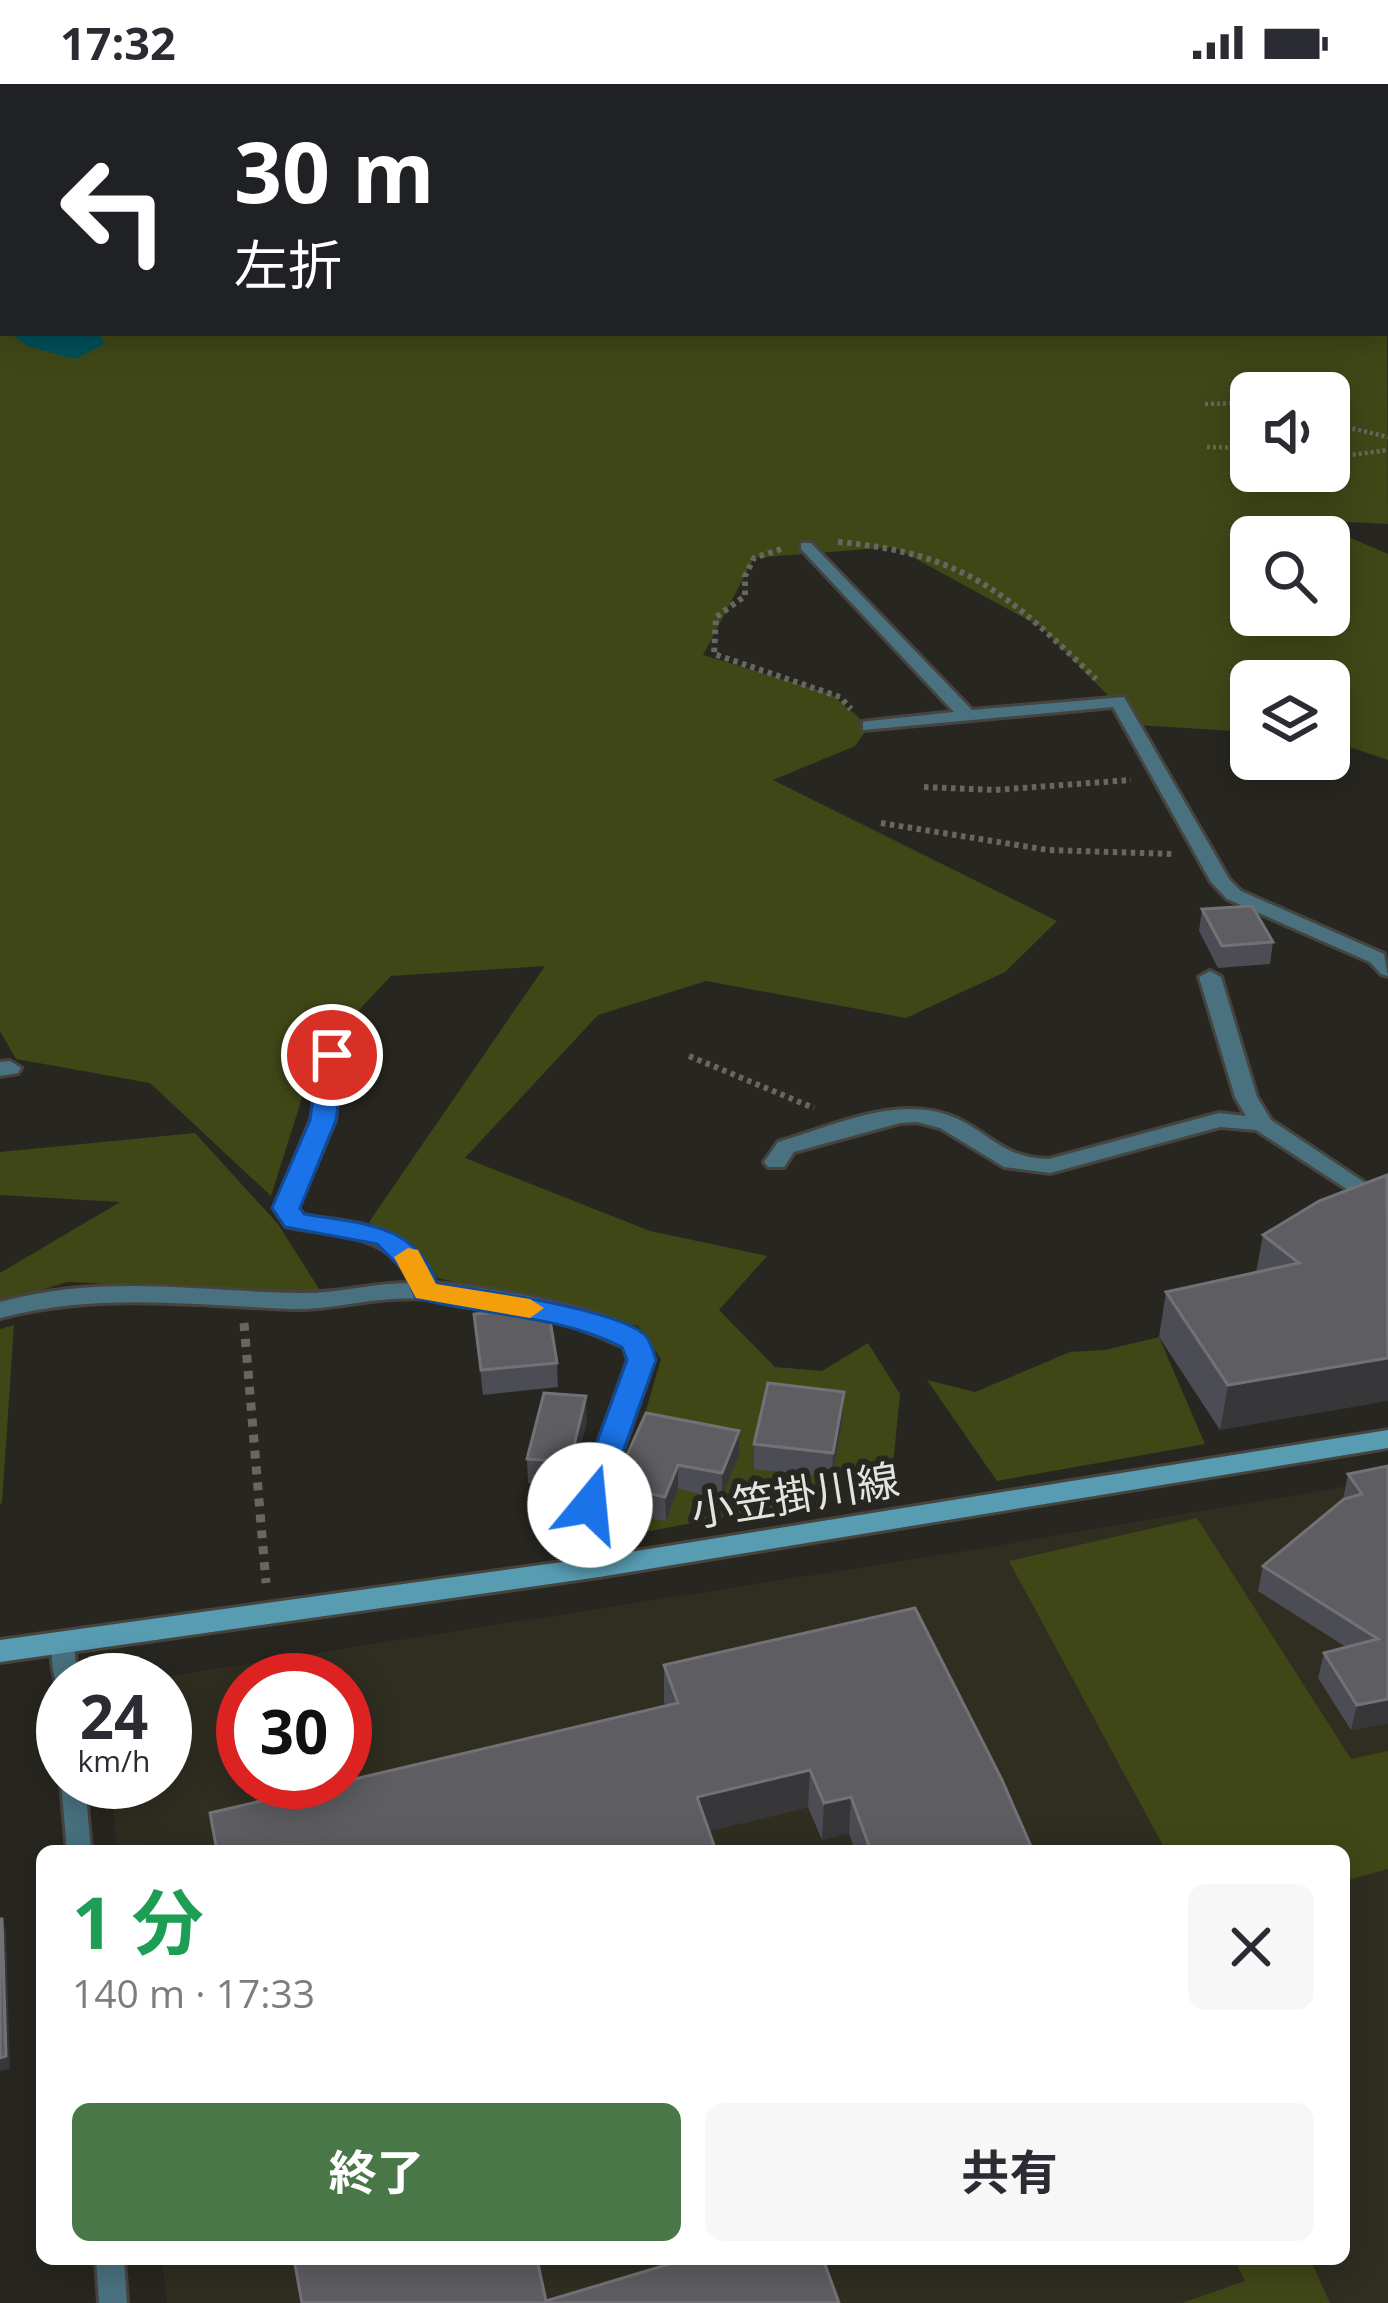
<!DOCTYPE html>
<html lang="ja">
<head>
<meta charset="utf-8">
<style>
  body { margin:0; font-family:"Open Sans","Noto Sans JP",sans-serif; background:#f7f7f7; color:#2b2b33; height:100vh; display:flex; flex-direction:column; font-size:45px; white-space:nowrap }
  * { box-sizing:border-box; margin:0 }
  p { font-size:39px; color:#7c7c81 }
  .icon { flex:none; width:66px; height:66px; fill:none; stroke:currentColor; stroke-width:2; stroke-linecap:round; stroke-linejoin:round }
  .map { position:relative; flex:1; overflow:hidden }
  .side { position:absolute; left:36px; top:1761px; width:1314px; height:420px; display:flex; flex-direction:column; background:#fff; border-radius:18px; box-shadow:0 6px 30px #0003 }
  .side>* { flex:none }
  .top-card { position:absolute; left:0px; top:0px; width:1389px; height:252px; box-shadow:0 6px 30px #0003; background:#202124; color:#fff; overflow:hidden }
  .fabs { position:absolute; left:1230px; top:288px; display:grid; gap:24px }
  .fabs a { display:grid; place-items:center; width:120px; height:120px; border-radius:18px; background:#fff; box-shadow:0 6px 30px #0003; font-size:60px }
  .speed { position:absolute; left:36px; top:1569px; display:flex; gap:24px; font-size:60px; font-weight:700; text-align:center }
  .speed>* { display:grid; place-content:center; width:156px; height:156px; border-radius:50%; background:#fff; box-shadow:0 6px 30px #0003; line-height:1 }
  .speed small { font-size:30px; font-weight:400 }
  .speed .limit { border:18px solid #d22; background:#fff; color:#111 }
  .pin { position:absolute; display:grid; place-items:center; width:102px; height:102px; color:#fff; margin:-51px; border:6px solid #fff; border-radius:50%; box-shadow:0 3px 12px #0007 }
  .me { position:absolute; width:132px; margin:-66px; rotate:17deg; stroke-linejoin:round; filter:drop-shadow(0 0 9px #0008) }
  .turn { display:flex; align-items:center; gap:42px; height:252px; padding:0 36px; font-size:54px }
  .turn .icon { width:156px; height:156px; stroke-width:2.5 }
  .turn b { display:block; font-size:84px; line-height:102px }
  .round { display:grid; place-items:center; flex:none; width:126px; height:126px; border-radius:18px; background:#f7f7f7 }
  .head { display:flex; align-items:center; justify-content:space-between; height:204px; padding:0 36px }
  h1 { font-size:72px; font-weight:700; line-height:90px; color:#1e9e55 }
  .cta { display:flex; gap:24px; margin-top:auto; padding:24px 36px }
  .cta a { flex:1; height:138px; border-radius:18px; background:#497747; color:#fff; font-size:48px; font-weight:700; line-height:138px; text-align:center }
  .cta a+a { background:#f7f7f7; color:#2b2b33 }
  .status { display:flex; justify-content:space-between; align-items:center; height:84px; padding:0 60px; background:#fff; direction:ltr }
  .status svg { height:33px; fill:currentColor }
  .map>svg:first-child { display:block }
</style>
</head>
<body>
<div class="status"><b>17:32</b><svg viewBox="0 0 49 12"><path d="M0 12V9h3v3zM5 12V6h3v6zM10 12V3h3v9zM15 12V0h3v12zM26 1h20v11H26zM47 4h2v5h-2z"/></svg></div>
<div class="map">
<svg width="1388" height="2219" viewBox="0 0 1388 2219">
  <rect width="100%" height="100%" fill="#282620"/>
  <path fill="#302e21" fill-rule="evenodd" d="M1388 1395V2219H167L162 2175H1344V1767H117L110 1698H165V1596H144L966 1467ZM243 1596H345V1698H243Z"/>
  <path fill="#404717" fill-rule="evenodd" d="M1386 80 1388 440 1309 436 1388 470V676L1329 656V597H1251V648L1137 641 1041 543 894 463 754 474 703 571 831 610 869 642 855 662 773 696 1057 837 1005 888 906 934 706 897 598 931 465 1074 650 1147 767 1172 719 1226 775 1283 822 1287 868 1259 900 1310 891 1401 619 1453 622 1408 661 1275 638 1242 438 1194 412 1164 369 1138 545 882 391 892 315 973 271 1112 150 999 16 975 0 947V186L3 249H1386ZM1251 309H1329V387H1251ZM1251 453H1329V531H1251Z
    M195 1049 278 1140 321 1208 67 1198 0 1219V1189L120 1118 0 1111V1068Z
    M14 1241 2 1419 0 1420V1245Z
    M1159 1253 1205 1360 997 1397 927 1296 975 1308 1070 1268 1105 1266Z
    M1197 1434 1351 1675 1388 1667V1785L1344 1797V1767H1166L1009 1477Z
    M1234 2175H1310L1330 2219H1182L1245 2197Z"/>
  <path fill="#014f59" d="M22 249H98L105 260 75 275 27 262 15 253Z"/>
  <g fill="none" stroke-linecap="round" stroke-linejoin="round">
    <path fill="#014f59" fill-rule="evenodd" d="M0 30H3V50H0Z"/>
    <defs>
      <path id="service" d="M63 1551 71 1553 74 1559 77 1596H63V1604L58 1602C52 1590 49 1565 55 1553Z
        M63 1694V1698H85L91 1767H67L61 1698Z
        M96 2175H124L127 2219H99Z"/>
      <path id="minor" d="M3 95V101L0 102V96Z
        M801 459H811L972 626 1124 613 1229 795 1241 807 1384 870 1388 892 1381 890 1370 878 1227 815 1211 798 1113 623 863 646V638L869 637 954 628 801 465Z
        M1210 887 1221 893 1257 1013 1271 1036 1388 1114V1132L1256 1046 1220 1043 1050 1089 1004 1083 940 1044 917 1038 900 1039 794 1068 784 1083H768L764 1078 778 1058C833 1042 901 1008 958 1035 994 1053 1005 1074 1049 1075L1219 1029 1246 1032 1235 1013 1199 893Z
        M332 964 343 971 335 1036 298 1124 303 1131C358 1141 413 1138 435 1199 487 1203 599 1221 641 1251 649 1257 651 1267 654 1276L604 1421 613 1483 609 1490 599 1493 589 1490 585 1483 576 1421 628 1276 624 1263C553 1230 470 1210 392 1215 359 1217 326 1226 292 1225 192 1221 98 1208 0 1234V1218C104 1190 194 1207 298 1209 336 1210 372 1199 410 1199 392 1147 331 1153 286 1142L274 1124 311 1036 321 971Z
        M10 977 21 984 18 989 0 992V978Z"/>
      <path id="tertiary" d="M557 0 553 3H541L545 0Z"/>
      <path id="secondary" d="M1388 1346V1364L599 1493 0 1578V1556L599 1473Z"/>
    </defs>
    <use href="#service" stroke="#46443f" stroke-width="6"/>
    <use href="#minor" stroke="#46443f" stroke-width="6"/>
    <use href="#tertiary" stroke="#46443f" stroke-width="6"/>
    <use href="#secondary" stroke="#46443f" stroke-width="6"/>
    <path stroke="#676660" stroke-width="3" stroke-dasharray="3 3" stroke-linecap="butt" d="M101 3 256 0
      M495 3 501 0"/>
    <path stroke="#676660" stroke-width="4.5" stroke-dasharray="3 3" stroke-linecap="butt" d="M1205 320 1251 319
      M1329 339 1388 353
      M1207 363 1251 364
      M1329 374 1388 366"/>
    <path stroke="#676660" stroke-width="6" stroke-dasharray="4.5 4.5" stroke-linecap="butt" d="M838 458C964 469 1008 510 1096 595
      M781 465 754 474 745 492V512L716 533 714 570 840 613 851 625
      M924 703 995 706 1131 696
      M881 739 1048 766 1174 770
      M689 972 814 1024"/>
    <path stroke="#676660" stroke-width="9" stroke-dasharray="8 8" stroke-linecap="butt" d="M244 1239 266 1499"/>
    <use href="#service" fill="#49717f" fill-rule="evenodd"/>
    <use href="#minor" fill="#49717f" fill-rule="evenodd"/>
    <use href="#tertiary" fill="#49717f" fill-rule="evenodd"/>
    <use href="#secondary" fill="#589cb2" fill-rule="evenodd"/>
  </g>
  <path fill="#4c4d54" d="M1202 825 1273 858 1270 880 1218 884 1199 847Z
    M1387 1091 1220 1346 1159 1253 1166 1208 1256 1188 1263 1151Z
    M474 1230 557 1279 558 1303 483 1311Z
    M844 1308 843 1332 832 1393 754 1385V1360Z
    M587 1336 571 1402 528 1399 527 1375Z
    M739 1347V1371L722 1414 678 1405 666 1437 614 1427 613 1402Z
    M1388 1382V1639L1351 1646 1318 1594 1324 1569 1346 1563 1258 1507 1263 1482 1343 1416 1348 1390Z
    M664 1581 1033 1767H855L849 1749 822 1756 808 1723 709 1747 664 1618Z"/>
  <path fill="#373739" d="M1388 1274V1317L1220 1346 1228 1301Z
    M844 1308 843 1332 832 1393 833 1369Z
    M586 1312 587 1336 571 1402 570 1378Z
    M739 1347V1371L722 1414V1389Z
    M678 1381V1405L666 1437 665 1413Z
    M1388 1615V1639L1351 1646 1357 1621Z
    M810 1686 808 1723 697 1750V1713Z
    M851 1713 849 1749 822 1756 824 1719Z
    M2 1835 6 1848 10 1985 0 1987Z"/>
  <path fill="#5d5d62" stroke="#727276" stroke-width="3" d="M0 100H3V144L0 145Z
    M1252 822 1273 858 1222 862 1202 825Z
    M1387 1091 1388 1274 1228 1301 1166 1208 1299 1179 1263 1151 1319 1117Z
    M548 1223 557 1279 481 1286 474 1230Z
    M768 1299 844 1308 833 1369 754 1360Z
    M544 1309 586 1312 570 1378 527 1375Z
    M646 1329 739 1347 722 1389 678 1381 665 1413 613 1402Z
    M1388 1382V1615L1357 1621 1324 1569 1378 1555 1263 1482 1344 1415 1362 1410 1348 1390Z
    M915 1524 1002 1696 1033 1767H871L851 1713 824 1719 810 1686 697 1713 716 1767H217L210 1729 678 1619 664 1581Z
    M0 1835H2L6 1972 0 1974Z
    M294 2175H537L546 2217 686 2175H823L839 2219H302Z"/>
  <path fill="#1a73e8" stroke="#114b97" stroke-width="3" d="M332 964 345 971 336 1036 300 1124 304 1130C360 1140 415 1138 437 1200 479 1205 614 1225 644 1250 651 1256 653 1267 656 1276L601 1429H579L574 1421 627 1276 622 1263C557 1230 484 1232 416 1214L404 1187 377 1160 285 1143 272 1124 310 1036 319 971Z"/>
  <path fill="#f59e0b" d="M408 1164 418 1166 436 1200 530 1215 544 1224 530 1234 416 1214 394 1173Z"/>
  <g text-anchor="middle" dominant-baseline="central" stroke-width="12" stroke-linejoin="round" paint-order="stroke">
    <g font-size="42" fill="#e3e3df" stroke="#282620">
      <text transform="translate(795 1410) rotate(-9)">小笠掛川線</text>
    </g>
  </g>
</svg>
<div class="fabs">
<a><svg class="icon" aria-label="sound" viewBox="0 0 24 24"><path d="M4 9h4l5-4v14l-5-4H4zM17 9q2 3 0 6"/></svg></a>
<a><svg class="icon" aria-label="search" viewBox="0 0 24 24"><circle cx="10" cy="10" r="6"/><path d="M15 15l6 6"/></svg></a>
<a><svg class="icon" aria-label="layers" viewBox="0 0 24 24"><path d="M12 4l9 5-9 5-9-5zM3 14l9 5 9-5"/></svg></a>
</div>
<div class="speed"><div>24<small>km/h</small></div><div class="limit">30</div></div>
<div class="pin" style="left:332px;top:971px;background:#d93025"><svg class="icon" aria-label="arrive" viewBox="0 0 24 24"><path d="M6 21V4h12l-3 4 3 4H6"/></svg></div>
<svg class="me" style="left:590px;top:1421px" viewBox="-20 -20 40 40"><circle r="19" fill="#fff"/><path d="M0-13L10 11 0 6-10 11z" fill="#1a73e8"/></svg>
<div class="top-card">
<div class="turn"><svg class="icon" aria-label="left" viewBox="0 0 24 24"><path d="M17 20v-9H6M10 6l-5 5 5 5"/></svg><div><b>30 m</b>左折</div></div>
</div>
<section class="side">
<div class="head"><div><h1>1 分</h1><p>140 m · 17:33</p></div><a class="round"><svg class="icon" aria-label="close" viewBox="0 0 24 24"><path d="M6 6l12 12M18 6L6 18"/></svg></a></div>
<div class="cta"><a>終了</a><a>共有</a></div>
</section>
</div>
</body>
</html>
